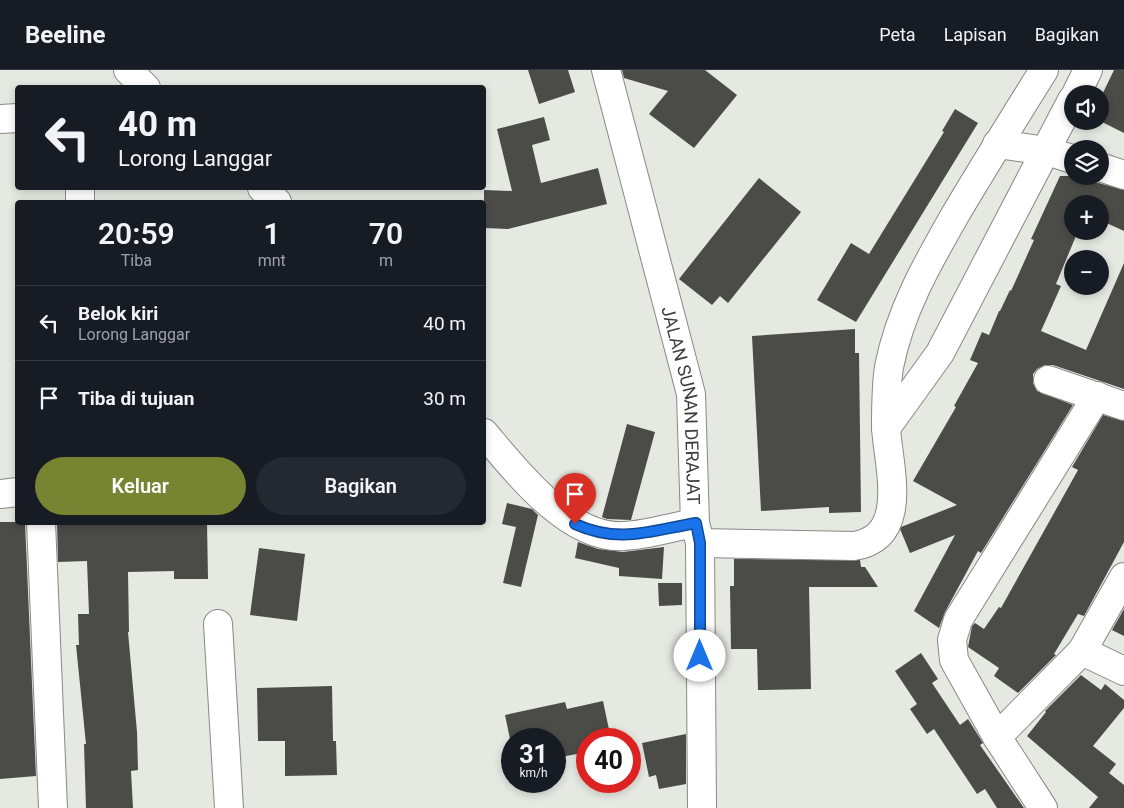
<!DOCTYPE html>
<html lang="id">
<head>
<meta charset="utf-8">
<style>
  body { margin:0; font-family:Roboto,sans-serif; background:#242831; color:#f1f3f6; height:100vh; display:flex; flex-direction:column; font-size:19px; white-space:nowrap }
  * { box-sizing:border-box; margin:0 }
  p { font-size:16px; color:#9ea1a6 }
  .icon { flex:none; width:28px; height:28px; fill:none; stroke:currentColor; stroke-width:2; stroke-linecap:round; stroke-linejoin:round }
  .map { position:relative; flex:1; overflow:hidden }
  .panel { position:absolute; left:15px; top:130px; width:471px; height:325px; display:flex; flex-direction:column; background:#171b24; border-radius:5px; box-shadow:0 2px 8px #0003 }
  .panel>* { flex:none }
  .banner { position:absolute; left:15px; top:15px; width:471px; height:105px; border-radius:5px; box-shadow:0 2px 8px #0003; background:#171b24; color:#f1f3f6; overflow:hidden }
  .controls { position:absolute; left:1064px; top:15px; display:grid; gap:10px }
  .controls a { display:grid; place-items:center; width:45px; height:45px; border-radius:50%; background:#171b24; box-shadow:0 2px 8px #0003; font-size:25px }
  .speed { position:absolute; left:501px; top:658px; display:flex; gap:10px; font-size:25px; font-weight:700; text-align:center }
  .speed>* { display:grid; place-content:center; width:65px; height:65px; border-radius:50%; background:#171b24; box-shadow:0 2px 8px #0003; line-height:1 }
  .speed small { font-size:12px; font-weight:400 }
  .speed .limit { border:8px solid #d22; background:#fff; color:#111 }
  .pin { position:absolute; display:grid; place-items:center; width:42px; height:42px; color:#fff; margin:-51px -21px; border-radius:50% 50% 50% 0; rotate:-45deg; box-shadow:0 0 5px #0007 }
  .pin .icon { rotate:45deg }
  .me { position:absolute; width:55px; margin:-28px; rotate:0deg; stroke-linejoin:round; filter:drop-shadow(0 0 4px #0008) }
  .turn { display:flex; align-items:center; gap:18px; height:105px; padding:0 20px; font-size:22px }
  .turn .icon { width:65px; height:65px; stroke-width:2.5 }
  .turn b { display:block; font-size:35px; line-height:42px }
  .eta { display:flex; justify-content:space-evenly; align-items:center; height:85px; text-align:center }
  .eta b { font-size:30px; font-weight:600; line-height:35px }
  .primary-button { display:flex; gap:10px; margin-top:auto; padding:10px 20px }
  .primary-button a { flex:1; height:58px; border-radius:30px; background:#778432; color:#fff; font-size:20px; font-weight:600; line-height:58px; text-align:center }
  .primary-button a+a { background:#242831; color:#f1f3f6 }
  ul { padding:0; list-style:none }
  li { display:flex; align-items:center; gap:15px; height:75px; padding:0 20px; border-top:1px solid #363941 }
  li div { flex:1 }
  li b { display:block; font-size:19px }
  li em { font-style:normal }
  header { display:flex; align-items:center; gap:30px; box-sizing:border-box; height:70px; padding:0 25px; background:#171b24; border-bottom:1px solid #363941 }
  header strong { font-size:24px }
  nav { display:flex; gap:28px; margin-inline-start:auto; font-size:18px }
  .map>svg:first-child { display:block }
</style>
</head>
<body>
<header>
<strong>Beeline</strong>
<nav><a>Peta</a><a>Lapisan</a><a>Bagikan</a></nav>
</header>
<div class="map">
<svg width="1124" height="738" viewBox="0 0 1124 738">
  <rect width="100%" height="100%" fill="#e6e8e2"/>
  <path fill="#4b4c47" d="M528 0H568L575 22 539 34Z
    M622 0H705L737 25 694 78 649 44 668 21 624 8Z
    M1114 0H1124V63L1100 51V29Z
    M955 39 978 53 856 252 817 230 851 173 869 184 944 62 942 61Z
    M544 47 550 70 532 75 541 113 598 98 607 134 508 159 484 158V120L512 121 497 59Z
    M1060 106H1088L1095 112 1124 120V161L1100 150V134H1072V161H1078L1056 214 1061 216 1041 261 1086 280 1124 193V319L1053 295H1045L1037 299 1033 304V313L1037 321 1073 335 981 483 978 481 945 542 939 558 914 541 955 465 910 483 900 459 901 457 957 435 913 411 956 337 954 336 978 293 970 290 982 262 989 265 999 241H1000L1010 220 1011 221 1034 170 1031 169Z
    M759 108 801 142 728 233 720 226 712 235 679 209Z
    M855 259V283H859L861 442 829 443V437L761 441 752 266Z
    M1103 345 1124 351V472L1084 546 1078 544 1054 584 1056 585 1018 623 994 606 999 598 968 577 972 556 975 553 984 559 999 537 1001 538 1078 400 1072 397Z
    M627 354 655 362 631 450 607 449 602 447Z
    M507 433 532 439 538 445 521 517 503 513 516 457 502 454Z
    M0 452H25L36 706 0 709Z
    M57 452H207L208 509H174V501L128 502 129 562H128L137 662 138 700 131 701 133 738H86L84 674H86L76 575H79L78 544H89L87 491 58 492Z
    M578 472 598 479 623 482 664 477 662 509 619 506V498L575 488Z
    M259 478 305 484 297 551 250 545Z
    M734 489 860 490 861 497H865L878 517H809L811 619 758 620 757 579H731L730 516H734Z
    M658 513H682V535L659 536Z
    M1124 539V566L1112 560Z
    M921 583 938 609 932 613 960 655 968 649 983 673 980 675 1024 738H997L985 719 977 724 934 659 927 664 910 639 917 634 895 601Z
    M1081 605 1101 620 1105 614 1124 630V638L1093 676 1116 694 1109 703 1124 715V738H1089L1098 727 1027 666 1046 642 1045 641Z
    M332 616 333 671H336L337 705 285 706V671H258L257 618Z
    M603 631 611 669H588V682L555 688V669H510L505 645 565 632 567 639Z
    M686 664V714L659 719 656 705 649 707 642 673Z"/>
  <g fill="none" stroke-linecap="round" stroke-linejoin="round">
    <defs>
      <g id="minor">
        <path d="M128 0 146 18"/>
        <path id="s1" d="M606 0 691 324 695 453 700 473 702 738"/>
        <path d="M1076 24 1088 0"/>
        <path d="M0 49 18 48"/>
        <path d="M997 74 1047 81 1072 89"/>
        <path d="M1100 97 1124 105"/>
        <path d="M80 118V132"/>
        <path d="M262 118 277 132"/>
        <path d="M1048 310 1124 336"/>
        <path d="M886 358 940 283 1072 30"/>
        <path d="M484 363C516 401 569 470 624 466 648 465 672 457 695 453"/>
        <path d="M0 424 18 422"/>
        <path d="M41 452 53 738"/>
        <path d="M700 473 854 476C911 467 888 396 886 357 886 338 886 316 889 297 900 241 927 194 955 145 984 96 1014 48 1044 0"/>
        <path d="M218 554 229 738"/>
        <path d="M1082 581 1124 601"/>
        <path d="M997 667 1082 581 1124 507"/>
        <path d="M1043 738 997 667 954 590 952 570 958 550 1097 326"/>
      </g>
    </defs>
    <use href="#minor" stroke="#888984" stroke-width="30"/>
    <use href="#minor" stroke="#fff" stroke-width="28"/>
  </g>
  <g fill="none" stroke-linecap="round" stroke-linejoin="round">
    <defs>
      <path id="route" d="M575 454C619 474 650 461 696 453L700 473V586"/>
    </defs>
    <use href="#route" stroke="#114b97" stroke-width="12"/>
    <use href="#route" stroke="#1a73e8" stroke-width="9"/>
  </g>
  <g text-anchor="middle" dominant-baseline="central" stroke-width="5" stroke-linejoin="round" paint-order="stroke">
    <g font-size="18" fill="#3c3c3a" stroke="#f4f5ef">
      <text stroke="none"><textPath href="#s1" startOffset="345">JALAN SUNAN DERAJAT</textPath></text>
    </g>
  </g>
</svg>
<div class="controls">
<a><svg class="icon" aria-label="sound" viewBox="0 0 24 24"><path d="M4 9h4l5-4v14l-5-4H4zM17 9q2 3 0 6"/></svg></a>
<a><svg class="icon" aria-label="layers" viewBox="0 0 24 24"><path d="M12 4l9 5-9 5-9-5zM3 14l9 5 9-5"/></svg></a>
<a>+</a>
<a>−</a>
</div>
<div class="speed"><div>31<small>km/h</small></div><div class="limit">40</div></div>
<div class="pin" style="left:575px;top:454px;background:#d93025"><svg class="icon" aria-label="arrive" viewBox="0 0 24 24"><path d="M6 21V4h12l-3 4 3 4H6"/></svg></div>
<svg class="me" style="left:700px;top:586px" viewBox="-20 -20 40 40"><circle r="19" fill="#fff"/><path d="M0-13L10 11 0 6-10 11z" fill="#1a73e8"/></svg>
<div class="banner">
<div class="turn"><svg class="icon" aria-label="left" viewBox="0 0 24 24"><path d="M17 20v-9H6M10 6l-5 5 5 5"/></svg><div><b>40 m</b>Lorong Langgar</div></div>
</div>
<section class="panel">
<div class="eta">
<div><b>20:59</b><p>Tiba</p></div>
<div><b>1</b><p>mnt</p></div>
<div><b>70</b><p>m</p></div>
</div>
<ul>
<li><svg class="icon" aria-label="left" viewBox="0 0 24 24"><path d="M17 20v-9H6M10 6l-5 5 5 5"/></svg><div><b>Belok kiri</b><p>Lorong Langgar</p></div><em>40 m</em></li>
<li><svg class="icon" aria-label="arrive" viewBox="0 0 24 24"><path d="M6 21V4h12l-3 4 3 4H6"/></svg><div><b>Tiba di tujuan</b></div><em>30 m</em></li>
</ul>
<div class="primary-button"><a>Keluar</a><a>Bagikan</a></div>
</section>
</div>
</body>
</html>
